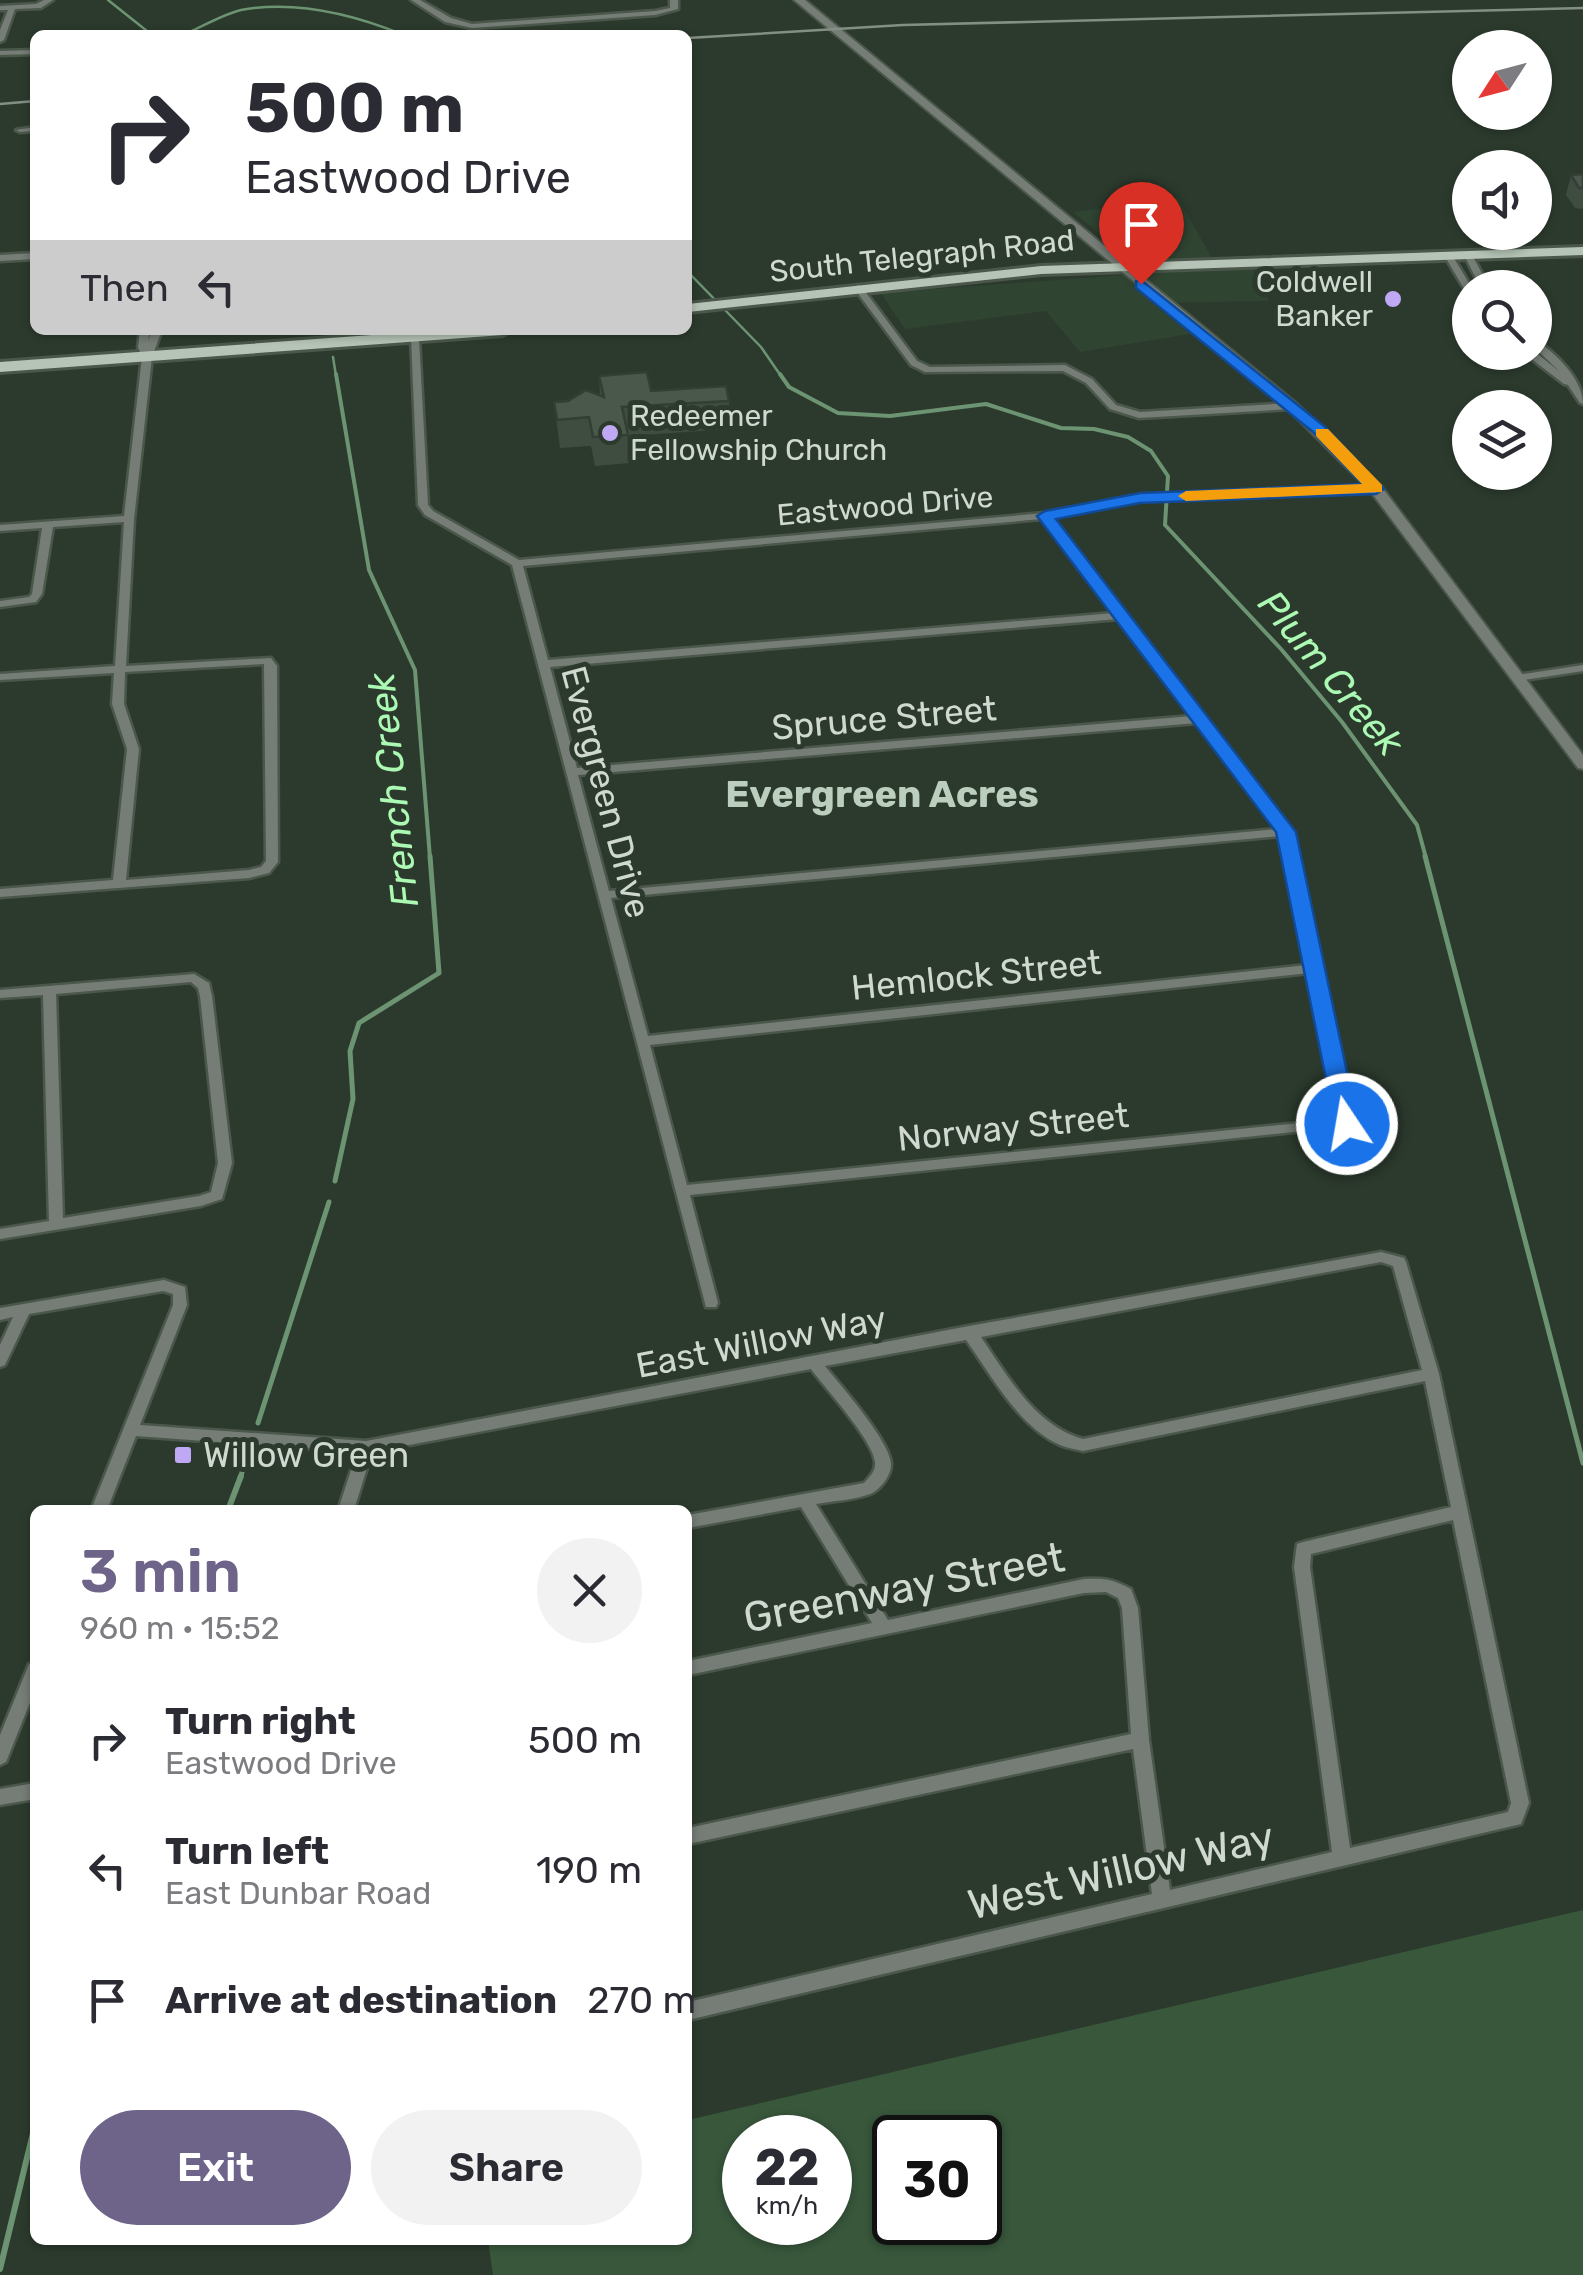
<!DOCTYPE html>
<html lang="en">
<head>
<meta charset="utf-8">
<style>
  body { margin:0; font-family:Rubik,sans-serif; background:#f2f2f3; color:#2b2b33; height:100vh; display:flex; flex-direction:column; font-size:38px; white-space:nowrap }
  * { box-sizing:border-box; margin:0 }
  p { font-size:32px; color:#7c7c81 }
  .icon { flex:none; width:55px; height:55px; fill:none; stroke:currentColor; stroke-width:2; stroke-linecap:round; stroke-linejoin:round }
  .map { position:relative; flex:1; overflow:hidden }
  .details { position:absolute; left:30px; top:1505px; width:662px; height:740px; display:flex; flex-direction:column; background:#fff; border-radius:15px; box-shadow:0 2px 8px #0004 }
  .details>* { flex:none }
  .guide { position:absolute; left:30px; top:30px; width:662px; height:305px; border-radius:15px; box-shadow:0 2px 8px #0004; background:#fff; color:#2b2b33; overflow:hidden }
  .needle { width:65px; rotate:234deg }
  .buttons { position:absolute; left:1452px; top:30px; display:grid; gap:20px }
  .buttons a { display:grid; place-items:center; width:100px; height:100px; border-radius:50%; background:#fff; box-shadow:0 2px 8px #0004; font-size:50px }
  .speed { position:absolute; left:722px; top:2115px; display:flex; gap:20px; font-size:50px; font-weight:700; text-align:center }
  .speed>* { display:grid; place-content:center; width:130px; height:130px; border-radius:50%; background:#fff; box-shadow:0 2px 8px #0004; line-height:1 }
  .speed small { font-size:25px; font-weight:400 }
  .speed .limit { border:5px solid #111; border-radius:15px; background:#fff; color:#111 }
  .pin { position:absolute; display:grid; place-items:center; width:85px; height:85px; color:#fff; margin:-102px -42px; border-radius:50% 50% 50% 0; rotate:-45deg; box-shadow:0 0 10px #0007 }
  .pin .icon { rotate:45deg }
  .me { position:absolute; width:110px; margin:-55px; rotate:348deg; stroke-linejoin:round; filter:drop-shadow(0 0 8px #0008) }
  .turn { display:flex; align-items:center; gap:35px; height:210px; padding:0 50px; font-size:45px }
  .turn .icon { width:130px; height:130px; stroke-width:2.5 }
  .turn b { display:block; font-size:70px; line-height:85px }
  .then { display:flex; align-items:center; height:95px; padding:0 50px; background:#0003; gap:20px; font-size:38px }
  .round { display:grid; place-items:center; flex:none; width:105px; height:105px; border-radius:52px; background:#f2f2f3 }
  .headline { display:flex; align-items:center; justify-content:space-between; height:170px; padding:0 50px }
  h1 { font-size:60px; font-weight:600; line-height:75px; color:#6e648a }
  .cta { display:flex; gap:20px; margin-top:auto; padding:20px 50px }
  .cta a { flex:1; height:115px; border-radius:60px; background:#6e648a; color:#fff; font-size:40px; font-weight:600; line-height:115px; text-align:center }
  .cta a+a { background:#f2f2f3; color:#2b2b33 }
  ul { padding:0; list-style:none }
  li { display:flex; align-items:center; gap:30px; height:130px; padding:0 50px }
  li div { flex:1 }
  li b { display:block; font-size:38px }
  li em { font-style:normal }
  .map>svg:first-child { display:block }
</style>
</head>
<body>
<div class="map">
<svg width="1583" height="2275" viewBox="0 0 1583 2275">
  <rect width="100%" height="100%" fill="#2c3a2d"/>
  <path fill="#304432" d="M1178 198 1218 269H1257L1269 301 1152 303 1190 334 1080 352 1046 311 905 329 881 293 1150 273 1073 212Z"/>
  <path fill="#38573b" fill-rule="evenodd" d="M1583 1910V2275H493L488 2240H688V2120ZM745 2138H830V2222H745ZM895 2138H980V2222H895Z"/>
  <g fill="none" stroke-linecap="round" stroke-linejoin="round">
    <path stroke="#6c9472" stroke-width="2.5" d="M108 0 152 35
      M183 35C202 27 221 15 241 10 295 0 355 15 404 35
      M688 272 761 347 781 376
      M333 357 336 376"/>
    <path stroke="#6c9472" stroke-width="4" d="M336 374 369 570 415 670 430 858
      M780 374 789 387 838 413 890 416 986 404 1061 428 1094 429 1128 437 1151 451 1168 476 1165 525 1281 649 1342 722 1417 825 1426 858"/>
    <path stroke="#6c9472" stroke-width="5" d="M1425 856 1583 1463
      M335 1181 353 1099 350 1051 359 1023 439 973 430 856
      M258 1423 329 1202
      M240 1478 245 1464"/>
    <path stroke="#6c9472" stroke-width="6" d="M228 1510 241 1476
      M0 2269 35 2125"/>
    <defs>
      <path id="minor" d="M44 0H53L41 8 15 9 4 40 0 42V30L8 10H0V6L36 4Z
        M411 0H420L451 18 472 24 655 11 670 8V0H678V9L655 15 472 28 445 22Z
        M35 50V54L0 55V51Z
        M35 127V131L20 132 16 130Z
        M1448 252 1452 255 1472 288H1470V295L1466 292 1444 255Z
        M1468 252 1472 255 1490 288H1481L1464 255Z
        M35 253V259L0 261V255Z
        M858 285 861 286 917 361 930 367 1065 365 1092 379 1116 405 1140 412 1292 403 1297 406 1292 409 1139 418 1110 409 1086 383 1063 371 925 372 911 365 854 288Z
        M140 330H150L148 341 152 330H162L152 357 134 519 126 666 271 658 277 666 278 862 269 873 249 878 0 897V889L113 880 127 749 112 704 114 673 0 680V674L115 666 124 522 53 527 42 594 36 602 0 607V601L29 597 32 594 42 528 0 531V525L124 516 142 357 138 347ZM264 664 266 861 261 867 249 870 126 880 139 749 124 704 125 672Z
        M411 337 419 339 428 505 433 511 519 560 1045 513 1140 495 1380 487 1381 489 1376 492 1140 501 1052 518 1292 832 1354 1123 1352 1126 690 1195 718 1303 716 1307H706L512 565 425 515 418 505ZM1042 519 1114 613 548 660 523 566ZM1118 619 1192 716 577 768 550 667ZM1197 723 1278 829 609 891 578 775ZM1281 836 1307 965 648 1036 611 898ZM1309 973 1339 1119 687 1185 650 1045Z
        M1535 340C1555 352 1583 379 1583 404L1580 403 1568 385 1564 384 1525 354 1524 352H1535L1560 372 1535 348Z
        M1583 665V671L1517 681 1511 678 1517 675Z
        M194 974 209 983 212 996 232 1163 222 1199 201 1206 0 1239V1229L49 1221 43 995 0 998V990ZM191 982 198 988 200 996 218 1163 211 1192 199 1196 63 1218 56 994Z
        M1381 1252 1404 1258 1406 1262 1439 1374 1529 1803 1521 1824 688 2020V2002L1152 1894 1133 1749 688 1844V1828L1131 1734 1122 1608 1118 1598 1106 1592 1084 1593 688 1675V1661L872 1623 801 1507 688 1528V1515L864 1483C870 1476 876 1471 875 1462 873 1440 825 1388 811 1369L372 1452 354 1510H338L357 1452 136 1436 107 1510H91L173 1305V1294L163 1291 29 1314 5 1365 0 1367V1345L13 1317 0 1320V1308L164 1280 185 1287 187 1305 140 1425 366 1441 969 1326ZM1381 1262 1393 1266 1422 1370 1083 1439C1035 1426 1007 1375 981 1337ZM966 1340C992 1376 1018 1426 1060 1445 1067 1448 1076 1449 1083 1451L1425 1381 1451 1507 1303 1542 1297 1544 1294 1567 1332 1852 1170 1890 1149 1740 1138 1608 1131 1589C1112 1579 1105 1578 1084 1579L888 1620 816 1504C833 1501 854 1500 870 1494 880 1490 892 1475 891 1463 889 1440 841 1386 825 1366ZM1453 1520 1511 1803 1508 1812 1350 1848 1310 1567 1311 1554Z
        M35 1662V1690L6 1762 0 1765V1735L27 1669 29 1664Z
        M35 1783V1799L0 1805V1789Z"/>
      <path id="tertiary" d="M794 0H805L1296 403 1381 486 1583 755V769L1578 768 1371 492 1288 409Z"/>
      <path id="primary" d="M1583 247V255L1041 274 688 312V304L1041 266Z
        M441 330H511L503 335 0 372V362Z"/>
    </defs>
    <use href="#minor" stroke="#4a574a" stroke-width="5"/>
    <use href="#tertiary" stroke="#4a574a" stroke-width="4"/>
    <use href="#primary" stroke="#4a574a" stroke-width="6"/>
    <use href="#minor" fill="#767d77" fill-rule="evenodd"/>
    <use href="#tertiary" fill="#767d77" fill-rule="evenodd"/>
    <use href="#primary" fill="#b5c4b6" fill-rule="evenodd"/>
    <path stroke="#848f84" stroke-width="2.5" d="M688 38 903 25 1583 8
      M0 104 35 101"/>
  </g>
  <path fill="#3f4c40" d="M1583 174V209L1575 208 1566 195 1571 175Z
    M599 376 651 391 729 401 730 429 628 436 630 463 595 466 591 446 560 448 554 402 600 395Z"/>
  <path fill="#49584a" stroke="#333e34" stroke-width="2.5" d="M1583 174V188H1579L1571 175Z
    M647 372 651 391 726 386 729 401 622 407 628 435 593 437 589 417 557 420 554 402 568 401 586 390 604 397 599 376Z"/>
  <path fill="#1a73e8" stroke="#114b97" stroke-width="2.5" d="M1141 280 1324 426 1384 489 1376 494 1140 503 1056 519 1296 832 1358 1124 1347 1131 1335 1124 1276 832 1037 516 1045 511 1140 493 1362 484 1313 432 1136 288V281Z"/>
  <path fill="#f59e0b" d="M1316 429H1328L1382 485V492L1186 501 1178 496 1186 491 1362 484 1316 436Z"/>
  <g fill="#bfa9f4" stroke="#2c3a2d" stroke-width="4">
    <circle cx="1393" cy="299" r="10"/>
    <circle cx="610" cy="433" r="10"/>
    <rect x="173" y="1445" width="20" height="20" rx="5"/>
  </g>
  <g text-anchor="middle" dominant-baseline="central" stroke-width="10" stroke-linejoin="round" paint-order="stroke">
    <g font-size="30" fill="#d0d9d0" stroke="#2c3a2d">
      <text transform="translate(922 256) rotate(-6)">South Telegraph Road</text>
      <text transform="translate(885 506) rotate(-5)">Eastwood Drive</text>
    </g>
    <g font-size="30" fill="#d0d9d0" stroke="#2c3a2d" text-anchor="end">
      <text x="1373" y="282">Coldwell<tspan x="1373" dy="34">Banker</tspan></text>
      <text x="630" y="416" text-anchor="start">Redeemer<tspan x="630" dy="34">Fellowship Church</tspan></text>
    </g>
    <g font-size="35" fill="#d0d9d0" stroke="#2c3a2d">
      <text transform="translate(884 718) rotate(-5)">Spruce Street</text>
      <text transform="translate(606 792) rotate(75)">Evergreen Drive</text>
      <text transform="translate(976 975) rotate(-6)">Hemlock Street</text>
      <text transform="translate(1013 1127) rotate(-6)">Norway Street</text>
      <text transform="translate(761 1342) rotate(-11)">East Willow Way</text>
    </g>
    <g font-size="35" fill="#d0d9d0" stroke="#2c3a2d" text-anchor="start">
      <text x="203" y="1455">Willow Green</text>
    </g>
    <g font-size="38" font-style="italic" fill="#abf9b3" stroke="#2c3a2d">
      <text transform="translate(1331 673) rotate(50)">Plum Creek</text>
      <text transform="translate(393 790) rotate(-96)">French Creek</text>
    </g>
    <g font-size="38" font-weight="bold" fill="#bccebd" stroke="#2c3a2d">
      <text x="882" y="794">Evergreen Acres</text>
    </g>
    <g font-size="42" fill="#d0d9d0" stroke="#2c3a2d">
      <text transform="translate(904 1588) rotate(-11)">Greenway Street</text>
      <text transform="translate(1121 1871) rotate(-13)">West Willow Way</text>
    </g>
  </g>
</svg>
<div class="buttons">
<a><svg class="needle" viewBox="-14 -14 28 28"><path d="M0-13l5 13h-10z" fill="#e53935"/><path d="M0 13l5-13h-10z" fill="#7c7c81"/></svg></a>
<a><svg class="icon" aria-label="sound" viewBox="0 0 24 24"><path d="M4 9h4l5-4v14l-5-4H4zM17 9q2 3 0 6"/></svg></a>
<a><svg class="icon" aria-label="search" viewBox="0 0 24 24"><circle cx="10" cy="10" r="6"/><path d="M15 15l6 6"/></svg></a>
<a><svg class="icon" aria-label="layers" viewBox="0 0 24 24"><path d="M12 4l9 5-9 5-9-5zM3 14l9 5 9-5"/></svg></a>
</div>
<div class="speed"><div>22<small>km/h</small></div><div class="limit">30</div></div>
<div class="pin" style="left:1141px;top:284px;background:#d93025"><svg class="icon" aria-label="arrive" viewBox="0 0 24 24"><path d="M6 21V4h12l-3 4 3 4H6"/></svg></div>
<svg class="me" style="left:1347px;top:1124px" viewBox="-20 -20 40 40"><circle r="17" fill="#1a73e8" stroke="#fff" stroke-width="3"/><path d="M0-11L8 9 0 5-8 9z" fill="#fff"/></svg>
<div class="guide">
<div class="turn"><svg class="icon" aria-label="right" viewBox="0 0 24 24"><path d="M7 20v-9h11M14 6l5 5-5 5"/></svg><div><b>500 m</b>Eastwood Drive</div></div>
<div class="then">Then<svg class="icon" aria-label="left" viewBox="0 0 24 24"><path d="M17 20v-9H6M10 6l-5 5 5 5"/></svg></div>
</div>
<section class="details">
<div class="headline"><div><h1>3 min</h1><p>960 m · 15:52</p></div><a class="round"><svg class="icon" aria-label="close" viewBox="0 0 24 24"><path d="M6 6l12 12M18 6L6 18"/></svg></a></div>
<ul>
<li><svg class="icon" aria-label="right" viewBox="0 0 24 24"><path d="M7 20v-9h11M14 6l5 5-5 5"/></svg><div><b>Turn right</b><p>Eastwood Drive</p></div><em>500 m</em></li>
<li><svg class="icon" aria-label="left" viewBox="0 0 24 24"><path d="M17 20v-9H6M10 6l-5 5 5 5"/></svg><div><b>Turn left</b><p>East Dunbar Road</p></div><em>190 m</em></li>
<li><svg class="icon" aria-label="arrive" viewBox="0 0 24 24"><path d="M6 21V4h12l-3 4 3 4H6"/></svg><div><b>Arrive at destination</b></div><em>270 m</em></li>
</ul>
<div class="cta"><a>Exit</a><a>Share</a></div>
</section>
</div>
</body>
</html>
